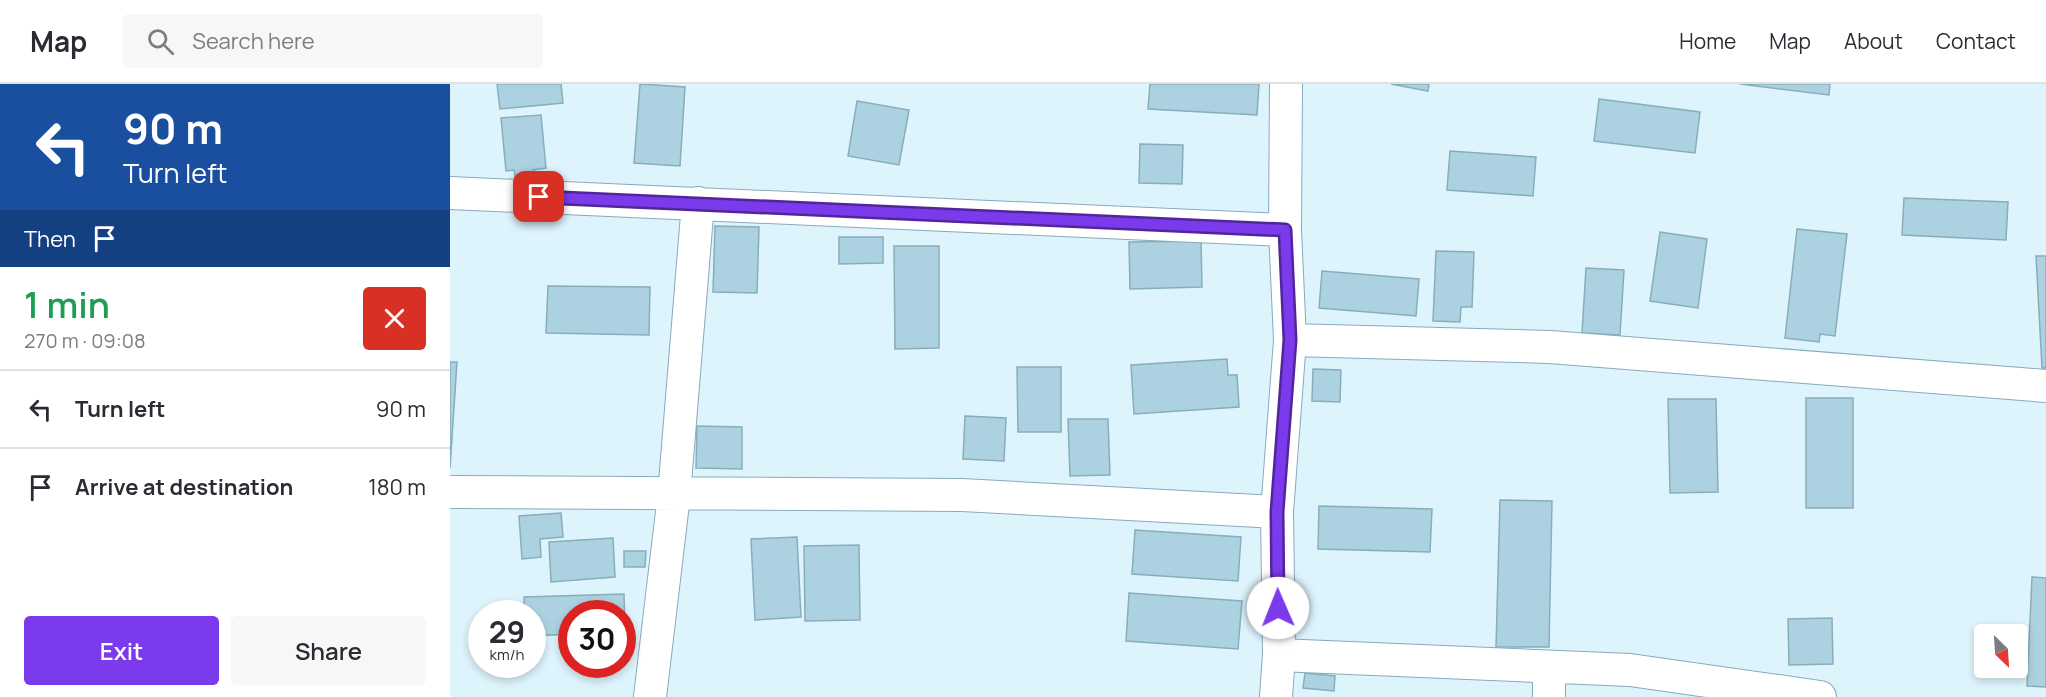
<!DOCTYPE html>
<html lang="en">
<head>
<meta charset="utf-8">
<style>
  body { margin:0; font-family:Manrope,sans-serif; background:#f7f7f7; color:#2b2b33; height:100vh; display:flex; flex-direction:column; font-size:22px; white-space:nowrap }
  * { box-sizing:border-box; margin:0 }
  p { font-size:20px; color:#7c7c81 }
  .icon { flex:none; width:33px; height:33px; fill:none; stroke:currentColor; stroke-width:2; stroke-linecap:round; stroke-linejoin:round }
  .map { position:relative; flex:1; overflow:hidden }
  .drawer { display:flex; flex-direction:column; background:#fff; width:450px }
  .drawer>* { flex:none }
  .banner { background:#1a4fa0; color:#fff; overflow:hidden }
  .needle { width:39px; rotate:155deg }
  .fabs { position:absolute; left:1524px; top:540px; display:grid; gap:12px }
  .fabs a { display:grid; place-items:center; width:54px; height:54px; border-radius:6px; background:#fff; box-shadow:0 3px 9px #0003; font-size:30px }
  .speed { position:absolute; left:18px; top:516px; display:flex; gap:12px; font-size:30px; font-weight:700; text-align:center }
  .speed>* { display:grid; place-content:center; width:78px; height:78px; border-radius:50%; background:#fff; box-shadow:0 3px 9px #0003; line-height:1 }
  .speed small { font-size:15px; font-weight:400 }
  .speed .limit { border:9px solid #d22; background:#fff; color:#111 }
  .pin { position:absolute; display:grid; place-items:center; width:51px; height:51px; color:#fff; margin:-26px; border-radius:12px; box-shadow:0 3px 9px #0006 }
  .me { position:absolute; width:66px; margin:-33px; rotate:359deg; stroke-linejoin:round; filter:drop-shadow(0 0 4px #0008) }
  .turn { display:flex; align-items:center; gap:21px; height:126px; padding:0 24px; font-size:27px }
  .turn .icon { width:78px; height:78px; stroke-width:2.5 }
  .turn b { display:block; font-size:42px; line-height:51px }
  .then { display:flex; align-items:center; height:57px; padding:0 24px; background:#0003; gap:12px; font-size:22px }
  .round { display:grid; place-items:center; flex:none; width:63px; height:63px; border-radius:6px; background:#f7f7f7 }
  .head { display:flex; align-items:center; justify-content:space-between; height:102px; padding:0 24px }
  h1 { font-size:36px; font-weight:600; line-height:45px; color:#1e9e55 }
  .button { display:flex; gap:12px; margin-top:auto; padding:12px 24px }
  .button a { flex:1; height:69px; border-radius:6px; background:#7c3aed; color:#fff; font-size:24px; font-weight:600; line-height:69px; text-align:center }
  .button a+a { background:#f7f7f7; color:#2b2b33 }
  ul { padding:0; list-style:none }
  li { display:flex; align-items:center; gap:18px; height:78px; padding:0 24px; border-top:2px solid #e1e1e2 }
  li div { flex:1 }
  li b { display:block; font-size:22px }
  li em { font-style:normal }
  header { display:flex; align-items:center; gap:36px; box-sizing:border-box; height:84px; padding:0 30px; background:#fff; border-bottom:2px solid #e1e1e2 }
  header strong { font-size:28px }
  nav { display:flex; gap:33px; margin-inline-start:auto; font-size:21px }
  .search { width:420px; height:54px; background:#f7f7f7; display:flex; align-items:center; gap:15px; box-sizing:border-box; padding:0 21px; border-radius:6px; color:#7c7c81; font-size:22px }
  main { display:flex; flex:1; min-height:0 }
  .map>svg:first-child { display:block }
</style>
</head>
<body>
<header>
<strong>Map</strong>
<div class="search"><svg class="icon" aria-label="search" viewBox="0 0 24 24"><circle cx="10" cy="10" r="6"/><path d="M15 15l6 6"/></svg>Search here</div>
<nav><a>Home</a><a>Map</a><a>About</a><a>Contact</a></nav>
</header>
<main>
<section class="drawer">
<div class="banner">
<div class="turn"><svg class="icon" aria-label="left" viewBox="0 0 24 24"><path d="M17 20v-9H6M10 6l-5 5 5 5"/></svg><div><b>90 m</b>Turn left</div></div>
<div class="then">Then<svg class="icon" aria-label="arrive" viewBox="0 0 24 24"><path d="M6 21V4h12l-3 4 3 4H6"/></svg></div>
</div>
<div class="head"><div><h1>1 min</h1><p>270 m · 09:08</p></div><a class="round" style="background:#d93025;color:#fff"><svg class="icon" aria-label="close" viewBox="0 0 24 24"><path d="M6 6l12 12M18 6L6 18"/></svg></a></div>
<ul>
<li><svg class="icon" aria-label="left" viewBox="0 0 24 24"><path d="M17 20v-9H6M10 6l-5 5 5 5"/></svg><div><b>Turn left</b></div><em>90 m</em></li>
<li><svg class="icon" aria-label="arrive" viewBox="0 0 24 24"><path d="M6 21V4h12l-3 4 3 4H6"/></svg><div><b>Arrive at destination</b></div><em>180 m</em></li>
</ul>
<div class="button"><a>Exit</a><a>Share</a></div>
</section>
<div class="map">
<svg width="1596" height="613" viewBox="0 0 1596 613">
  <rect width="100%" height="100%" fill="#ddf4fd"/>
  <path fill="#acd2e1" stroke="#88adbb" stroke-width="1.5" d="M47 0H111L113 19 50 25Z
    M190 0 235 3 230 82 184 79Z
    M700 0H809L807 31 698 25Z
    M941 0H979L978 7Z
    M1290 0H1380L1379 11Z
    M1149 15 1250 28 1245 69 1144 57Z
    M407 17 459 26 449 81 398 72Z
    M91 31 96 84 83 86 84 96 66 98 64 86 56 87 51 34Z
    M690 60 733 61 732 100 689 99Z
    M1000 67 1086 73 1083 112 997 106Z
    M1454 114 1558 118 1556 156 1452 151Z
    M265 142 309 143 307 209 263 208Z
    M1347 145 1397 150 1385 252 1370 250 1369 258 1335 254Z
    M1210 148 1257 155 1248 224 1200 217Z
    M389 153H433V179L389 180Z
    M751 157 752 203 680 205 679 158Z
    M444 162H489V264L445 265Z
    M986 167 1024 168 1022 223H1011L1010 238 983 237Z
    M1586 172H1596V284H1592Z
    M1136 184 1174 186 1170 251 1132 249Z
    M872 187 969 195 966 232 869 224Z
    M98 202 200 203 199 251 96 249Z
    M777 275 778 291H787L789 323 684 330 681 281Z
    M0 278H7L0 384Z
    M567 283H611V348H568Z
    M863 285 891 286 890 318 862 317Z
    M1356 314H1403V424H1356Z
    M1218 315H1266L1268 408 1220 409Z
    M515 332 556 334 554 377 513 375Z
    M618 335H658L660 391 620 392Z
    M247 342 292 343V385L246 384Z
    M1050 416 1102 417 1099 563H1046Z
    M869 422 982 425 980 468 868 465Z
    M111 429 113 453 90 455 91 473 72 475 69 432Z
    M685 446 791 453 788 497 682 490Z
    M347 453 351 533 305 536 301 455Z
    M163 454 165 493 101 498 99 458Z
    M409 461 410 536 355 537 354 462Z
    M174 467H196L195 483H174Z
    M1582 493 1596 494V603L1577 602Z
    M679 509 792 517 788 565 676 557Z
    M174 510 175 549H172V530H122V550L82 552V530H74V513Z
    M1382 534 1383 580 1339 581 1338 535Z
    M855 589 885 592 884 607 853 604Z"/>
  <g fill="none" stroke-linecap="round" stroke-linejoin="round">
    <defs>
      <path id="street" d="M0 109 835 146
        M840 256 1100 263 1596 302
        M0 408 512 411 827 428
        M829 571 1180 586 1370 613
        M1099 583V613
        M200 613 224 411 248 119
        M826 613 829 571 827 428 840 256 835 146 836 0"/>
    </defs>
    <use href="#street" stroke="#86acba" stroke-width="34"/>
    <use href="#street" stroke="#fff" stroke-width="32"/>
  </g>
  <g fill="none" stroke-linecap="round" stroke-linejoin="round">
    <defs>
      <path id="route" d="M89 113 835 146 840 256 827 428 828 524"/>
    </defs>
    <use href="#route" stroke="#51269a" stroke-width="15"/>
    <use href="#route" stroke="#7c3aed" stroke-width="10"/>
  </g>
</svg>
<div class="fabs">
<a><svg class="needle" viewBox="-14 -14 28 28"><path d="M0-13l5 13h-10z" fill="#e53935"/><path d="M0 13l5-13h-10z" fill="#7c7c81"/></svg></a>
</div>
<div class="speed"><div>29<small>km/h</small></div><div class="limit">30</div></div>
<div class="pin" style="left:89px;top:113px;background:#d93025"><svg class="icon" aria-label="arrive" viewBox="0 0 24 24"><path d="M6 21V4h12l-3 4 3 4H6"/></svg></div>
<svg class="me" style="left:828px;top:524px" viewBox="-20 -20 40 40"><circle r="19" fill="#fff"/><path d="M0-13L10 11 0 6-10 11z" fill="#7c3aed"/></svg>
</div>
</main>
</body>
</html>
